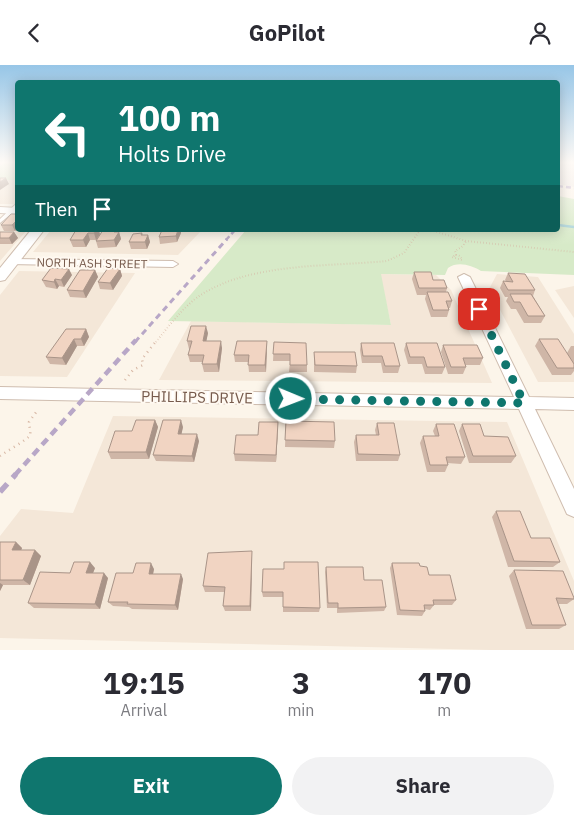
<!DOCTYPE html>
<html lang="en">
<head>
<meta charset="utf-8">
<style>
  body { margin:0; font-family:"IBM Plex Sans",sans-serif; background:#f2f2f3; color:#2b2b33; height:100vh; display:flex; flex-direction:column; font-size:19px; white-space:nowrap }
  * { box-sizing:border-box; margin:0 }
  p { font-size:16px; color:#7c7c81 }
  .icon { flex:none; width:28px; height:28px; fill:none; stroke:currentColor; stroke-width:2; stroke-linecap:round; stroke-linejoin:round }
  .map { position:relative; height:585px; overflow:hidden }
  .drawer { display:flex; flex-direction:column; background:#fff; flex:1 }
  .drawer>* { flex:none }
  .guide { position:absolute; left:15px; top:15px; width:545px; height:152px; border-radius:5px; box-shadow:0 2px 12px #0003; background:#0f766e; color:#fff; overflow:hidden }
  .pin { position:absolute; display:grid; place-items:center; width:42px; height:42px; color:#fff; margin:-21px; border-radius:10px; box-shadow:0 2px 8px #0006 }
  .me { position:absolute; width:55px; margin:-28px; rotate:91deg; stroke-linejoin:round; filter:drop-shadow(0 0 4px #0008) }
  .turn { display:flex; align-items:center; gap:18px; height:105px; padding:0 20px; font-size:22px }
  .turn .icon { width:65px; height:65px; stroke-width:2.5 }
  .turn b { display:block; font-size:35px; line-height:42px }
  .then { display:flex; align-items:center; height:48px; padding:0 20px; background:#0003; gap:10px; font-size:19px }
  .eta { display:flex; justify-content:space-evenly; align-items:center; height:85px; text-align:center }
  .eta b { font-size:30px; font-weight:700; line-height:35px }
  .primary-button { display:flex; gap:10px; margin-top:auto; padding:10px 20px }
  .primary-button a { flex:1; height:58px; border-radius:30px; background:#0f766e; color:#fff; font-size:20px; font-weight:700; line-height:58px; text-align:center }
  .primary-button a+a { background:#f2f2f3; color:#2b2b33 }
  header { display:flex; justify-content:space-between; align-items:center; height:65px; padding:0 20px; background:#fff; font-size:22px; font-weight:700 }
  .map>svg:first-child { display:block }
</style>
</head>
<body>
<header><svg class="icon" aria-label="back" viewBox="0 0 24 24"><path d="M15 5l-7 7 7 7"/></svg>GoPilot<svg class="icon" aria-label="person" viewBox="0 0 24 24"><circle cx="12" cy="8" r="4"/><path d="M4 21q1-7 8-7t8 7"/></svg></header>
<div class="map">
<svg width="574" height="585" viewBox="0 0 574 585">
  <rect width="100%" height="100%" fill="#fcf5ea"/>
  <path fill="#f4e7d8" d="M0 115H17V139H0Z
    M17 151 18 165H27L0 196V152Z
    M51 165H202L178 190 33 187Z
    M19 206 135 208 67 312 0 311V230Z
    M380 209 436 210 451 225 492 318 159 315 191 256 391 260Z
    M497 209 538 212 574 269V317H538L489 224Z
    M574 221V253L555 225Z
    M113 351 507 357 574 516V585H490L0 573V471L21 444 73 448Z"/>
  <path fill="#eee8e3" d="M558 98H574V122L558 119Z"/>
  <path fill="#d7eac8" d="M4 98H17V115H0V101Z
    M558 131 574 134V210L481 206C471 200 458 196 448 203L445 210 381 209 391 260 168 256 246 165H558Z"/>
  <g fill="none" stroke-linecap="round" stroke-linejoin="round">
    <path stroke="#a5d1d8" stroke-width="2.5" d="M558 160 574 162"/>
    <defs>
      <path id="service" d="M16 139H18V143L0 158V154Z"/>
      <path id="minor" d="M0 142 18 143V149L0 148Z
        M12 194 173 196 178 199 173 202 8 199 7 197 8 195Z
        M464 209 470 212 529 332 574 333V345L535 344 574 424V452L567 449 519 344 0 334V322L514 332 458 212Z"/>
      <path id="tertiary" d="M31 165H44L5 215 0 216V203Z"/>
    </defs>
    <use href="#service" stroke="#cfbdaf" stroke-width="2"/>
    <use href="#minor" stroke="#cfbdaf" stroke-width="2"/>
    <use href="#tertiary" stroke="#cfbdaf" stroke-width="2"/>
    <path stroke="#d7b7a4" stroke-width="2" stroke-dasharray="0.5 2.5" stroke-linecap="butt" d="M431 165 466 176 574 187
      M456 190 460 191 462 195 452 192Z
      M456 190 455 186 463 181 466 176
      M156 277C168 262 180 246 195 234 245 197 327 202 387 196L404 188 420 165"/>
    <path stroke="#d7b7a4" stroke-width="2.5" stroke-dasharray="1 4.5" stroke-linecap="butt" d="M125 315 133 305 143 300 142 294 157 275
      M0 391C5 387 29 374 30 370 31 366 29 361 29 357L37 346"/>
    <use href="#service" fill="#fff" fill-rule="evenodd"/>
    <use href="#minor" fill="#fff" fill-rule="evenodd"/>
    <use href="#tertiary" fill="#fff" fill-rule="evenodd"/>
    <path stroke="#b8a7c7" stroke-width="2.5" stroke-dasharray="5 3" stroke-linecap="butt" d="M558 121 574 123
      M226 175 235 165"/>
    <path stroke="#b8a7c7" stroke-width="3" stroke-dasharray="6 4.5" stroke-linecap="butt" d="M135 277 227 174"/>
    <path stroke="#b8a7c7" stroke-width="4.5" stroke-dasharray="8 5.5" stroke-linecap="butt" d="M15 410 136 275"/>
    <path stroke="#b8a7c7" stroke-width="5.5" stroke-dasharray="11 8" stroke-linecap="butt" d="M0 427 16 409"/>
  </g>
  <path fill="#cfb6a7" d="M18 149V163L15 166H4L1 160Z
    M76 165 100 169 119 167 121 174 116 182 98 183 96 176V175H90L86 182H73L70 175Z
    M0 167H14L18 173 12 179H0Z
    M142 168 143 170H148L150 177 147 184H131L129 177Z
    M181 168 177 177 160 179 159 172Z
    M120 204 122 211 113 225 100 224 98 217Z
    M95 205 98 212 86 233 70 232 67 225Z
    M414 207 433 215 447 223 446 227 452 236 450 243H449V245L447 252H431L425 234 426 230H417L412 214Z
    M508 208 535 225 533 231 545 251 541 258H524L516 244H511L506 236 508 232H505L500 223 503 216H506L505 215Z
    M72 210 64 222 59 221 57 224 46 222 42 215Z
    M86 264 89 272 84 281H77L66 300 50 299 46 292Z
    M208 268 206 276 222 283 219 307H204L202 299 203 297H190L188 290 190 284H189L187 276Z
    M539 274 567 288 571 281H574V306L571 310H552L535 281Z
    M267 276 266 307H249L248 297H235L234 290Z
    M274 277 307 300V307H289L290 296H273Z
    M361 278 400 301 398 308H383L381 298H362L360 285Z
    M406 278 445 302 442 309H425L422 299H408L404 285Z
    M443 280 483 293 480 300H465L466 302 463 309H448L441 287Z
    M314 287 357 301 356 308 314 307Z
    M155 355 158 362 149 394H111L108 387 132 366Z
    M286 356 335 376 334 383 285 382Z
    M377 358 400 390 398 396H356L354 377 356 370H376L375 365Z
    M436 359 465 392 461 399 447 398 448 400 445 407H427L420 378 423 371H435L433 366Z
    M462 359 484 371 516 391 511 398H469L459 366Z
    M183 362 181 369 199 376 194 397 156 396 153 390Z
    M278 364 276 397 235 396 234 389 258 370Z
    M496 446 531 473 560 497 553 502H508L492 452Z
    M0 477H16L22 483 21 485H35L41 491 30 520H3L0 526Z
    M252 492 251 546H225L223 541 225 527H205L203 521Z
    M392 498 420 501 456 535 452 540H434L430 545 425 544V546L422 551 397 550 390 503Z
    M326 502 364 515 386 542 384 546 337 548V543H327L325 507Z
    M95 503 93 508 108 513 100 544 34 543 28 538 70 508Z
    M154 504 153 509 183 514 178 545 132 544 129 542 113 541 108 537 133 508Z
    M263 504 320 543 319 547H283V532H263L262 527Z
    M514 505 574 534 567 539H558L566 560 559 564H526L509 511Z"/>
  <path fill="#a99488" d="M6 113 9 119 0 125V117Z
    M18 154V163L15 166 12 160Z
    M96 165H99L100 169 96 175 94 168Z
    M114 165H119L117 169 119 167 121 174 116 182 114 175Z
    M178 165H181V168L177 177 176 171Z
    M14 167 18 173 12 179 9 173Z
    M88 168 90 175 86 182 83 175Z
    M148 170 150 177 147 184 145 177Z
    M69 204 72 210 64 222 61 215Z
    M120 204 122 211 113 225 110 218Z
    M95 205 98 212 86 233 83 226Z
    M55 214 59 221 57 224 54 217Z
    M206 261 208 268 205 283 203 276Z
    M86 264 89 272 84 281 81 274Z
    M74 274 77 281 66 300 62 293Z
    M221 276 222 283 219 307 217 299Z
    M267 276V283L266 307 265 300Z
    M155 355 158 362 149 394 146 387Z
    M181 355 183 362 180 376 178 369Z
    M278 357V364L276 397V390Z
    M197 369 199 376 194 397 192 391Z
    M16 477 22 483 19 491 12 485Z
    M35 485 41 491 30 520 23 515Z
    M252 486V492L251 546 250 541Z
    M90 497 95 503 91 513 86 508Z
    M151 498 154 504 152 514 149 509Z
    M104 508 108 513 100 544 95 539Z
    M181 509 183 514 178 545 175 540Z
    M0 518 3 520 0 526Z"/>
  <path fill="#f1d4c2" stroke="#a99488" d="M0 113H6L0 117Z
    M11 149H18V154L12 160H1Z
    M76 165H96L94 168H88L83 175H70Z
    M103 165H115L114 167H119L114 175 96 176Z
    M162 165H178L176 171 159 172Z
    M0 167H14L9 173H0Z
    M142 168 141 170H148L145 177H129L133 169Z
    M51 203 69 204 61 215 55 214 54 217 42 215Z
    M108 203 120 204 110 218 98 217Z
    M80 205H95L83 226 67 225Z
    M414 207H431L433 215H444L447 223H419Z
    M508 208 525 209 535 225H508L503 216 513 217Z
    M427 227H448L452 236H446L449 245H433Z
    M510 229H531L545 251H528L520 237H514Z
    M191 261H206L203 276H221L217 299H202L204 290H188L192 276H187Z
    M66 264H86L81 274H74L62 293 46 292Z
    M539 274H558L574 299V303H557Z
    M237 276H267L265 300H248L249 290H234Z
    M274 277 306 278 307 300H290V289H273Z
    M361 278H394L400 301H385L382 291H363Z
    M406 278H437L445 302H427L424 292H410Z
    M443 280H477L483 293H463L466 302H451Z
    M314 287H355L357 301 315 300Z
    M136 355H155L146 387H108L115 366H132Z
    M163 355H181L178 369H197L192 391 153 390Z
    M286 356 334 357 335 376 285 375Z
    M259 357H278L276 390 234 389 236 370H258Z
    M377 358H394L400 390 358 389 356 370H379Z
    M436 359H454L465 392H446L448 400H430L423 371H439Z
    M462 359H480L484 371 508 372 516 391H473Z
    M496 446H520L531 473H550L560 497 514 496Z
    M0 477H16L12 485H35L23 515H0Z
    M252 486 250 541H223L225 522 203 521 208 488Z
    M74 497H90L86 508H104L95 539 28 538 40 507 70 508Z
    M284 497H318L320 543 283 542V527H262L263 504H284Z
    M136 498H151L149 509H181L175 540 127 539 128 537H108L116 508H133Z
    M392 498H419L420 501 427 502 429 510H450L456 535H433L434 540H424L425 546 400 545Z
    M326 502H363L364 515H382L386 542 338 543V538H328Z
    M514 505 563 506 574 533V534L556 533 566 560H532Z"/>
  <linearGradient id="sky" x2="0" y2="1"><stop stop-color="#97c6e7"/><stop offset="0.54" stop-color="#fefaf6"/><stop offset="1" stop-color="#fefaf6" stop-opacity="0"/></linearGradient>
  <rect width="574" height="180" fill="url(#sky)"/>
  <g fill="none" stroke-linecap="round" stroke-linejoin="round">
    <path stroke="#0f766e" stroke-width="9" stroke-dasharray="0 16.2" d="M291 334 524 338 479 244"/>
  </g>
  <g text-anchor="middle" dominant-baseline="central" stroke-width="4" stroke-linejoin="round" paint-order="stroke">
    <g font-size="12" fill="#775b4d" stroke="#fff9f1">
      <text transform="translate(92 198) rotate(1)">NORTH ASH STREET</text>
    </g>
    <g font-size="15" fill="#775b4d" stroke="#fff9f1">
      <text transform="translate(197 332) rotate(1)">PHILLIPS DRIVE</text>
    </g>
  </g>
</svg>
<div class="pin" style="left:479px;top:244px;background:#d93025"><svg class="icon" aria-label="arrive" viewBox="0 0 24 24"><path d="M6 21V4h12l-3 4 3 4H6"/></svg></div>
<svg class="me" style="left:291px;top:334px" viewBox="-20 -20 40 40"><circle r="17" fill="#0f766e" stroke="#fff" stroke-width="3"/><path d="M0-11L8 9 0 5-8 9z" fill="#fff"/></svg>
<div class="guide">
<div class="turn"><svg class="icon" aria-label="left" viewBox="0 0 24 24"><path d="M17 20v-9H6M10 6l-5 5 5 5"/></svg><div><b>100 m</b>Holts Drive</div></div>
<div class="then">Then<svg class="icon" aria-label="arrive" viewBox="0 0 24 24"><path d="M6 21V4h12l-3 4 3 4H6"/></svg></div>
</div>
</div>
<section class="drawer">
<div class="eta">
<div><b>19:15</b><p>Arrival</p></div>
<div><b>3</b><p>min</p></div>
<div><b>170</b><p>m</p></div>
</div>
<div class="primary-button"><a>Exit</a><a>Share</a></div>
</section>
</body>
</html>
